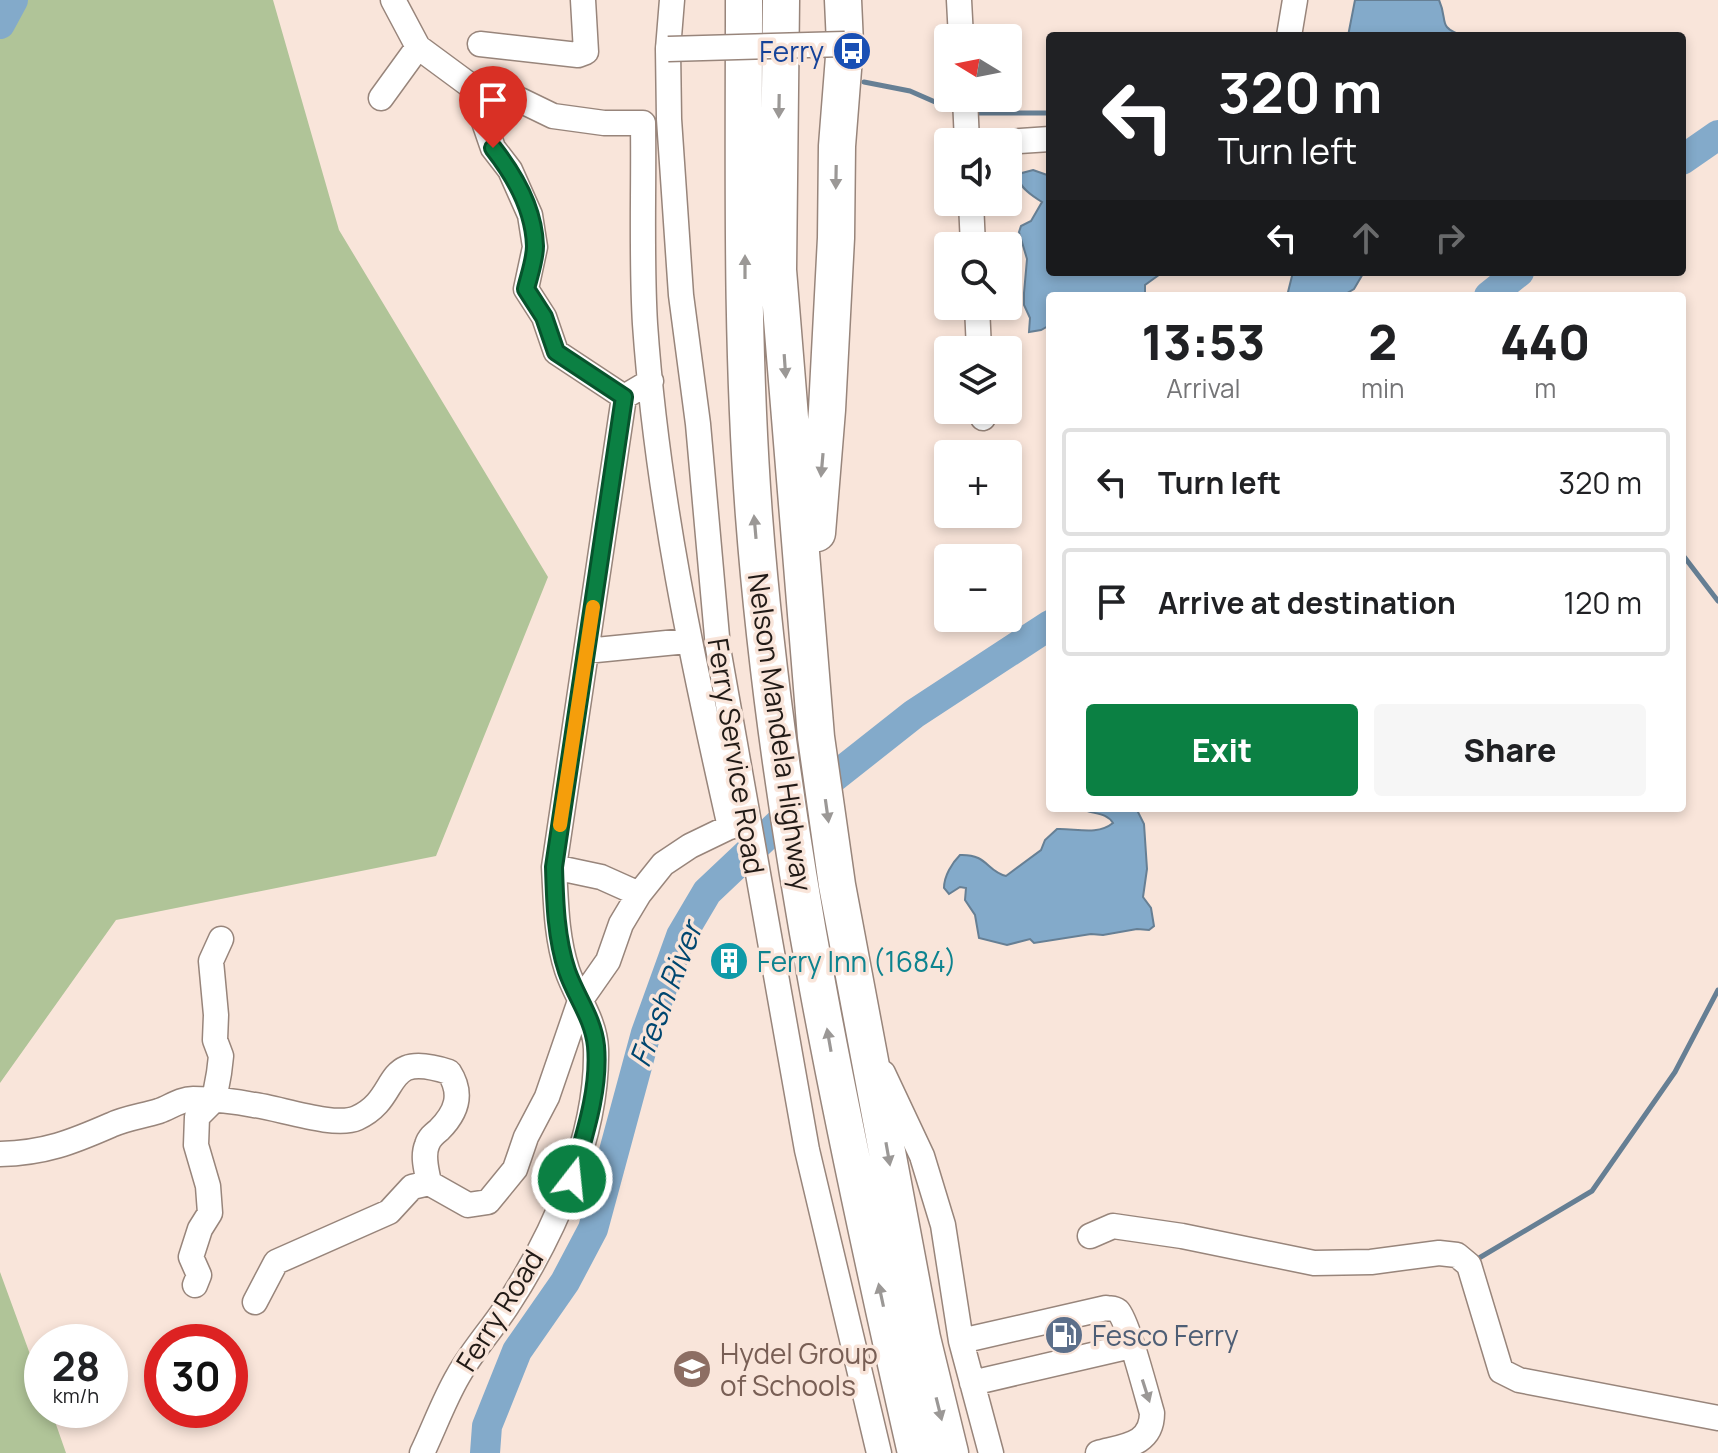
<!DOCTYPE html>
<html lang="en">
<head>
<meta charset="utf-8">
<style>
  body { margin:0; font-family:Manrope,sans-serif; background:#f6f6f6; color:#202124; height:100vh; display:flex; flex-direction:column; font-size:30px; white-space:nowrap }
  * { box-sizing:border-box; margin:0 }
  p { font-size:26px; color:#757577 }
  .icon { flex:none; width:44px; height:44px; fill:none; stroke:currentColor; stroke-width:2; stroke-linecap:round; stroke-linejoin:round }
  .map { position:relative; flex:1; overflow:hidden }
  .side { position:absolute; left:1046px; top:292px; width:640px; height:520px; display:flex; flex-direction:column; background:#fff; border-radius:8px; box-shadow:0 4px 12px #0003 }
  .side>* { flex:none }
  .hud { position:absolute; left:1046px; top:32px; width:640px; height:244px; border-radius:8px; box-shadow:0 4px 12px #0003; background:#202124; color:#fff; overflow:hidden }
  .needle { width:52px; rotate:280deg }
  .fabs { position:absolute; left:934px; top:24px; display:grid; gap:16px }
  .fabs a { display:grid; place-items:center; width:88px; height:88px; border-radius:8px; background:#fff; box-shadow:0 4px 12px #0003; font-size:40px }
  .speed { position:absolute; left:24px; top:1324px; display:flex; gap:16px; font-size:40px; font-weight:700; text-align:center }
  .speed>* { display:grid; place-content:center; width:104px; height:104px; border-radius:50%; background:#fff; box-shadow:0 4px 12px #0003; line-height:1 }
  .speed small { font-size:20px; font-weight:400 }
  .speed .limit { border:12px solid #d22; background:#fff; color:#111 }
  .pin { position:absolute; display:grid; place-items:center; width:68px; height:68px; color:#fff; margin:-82px -34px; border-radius:50% 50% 50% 0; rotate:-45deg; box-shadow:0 0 8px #0007 }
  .pin .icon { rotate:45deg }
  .me { position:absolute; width:88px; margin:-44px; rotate:16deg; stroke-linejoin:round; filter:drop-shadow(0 0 6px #0008) }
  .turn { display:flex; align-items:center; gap:28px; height:168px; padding:0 40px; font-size:36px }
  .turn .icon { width:104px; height:104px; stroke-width:2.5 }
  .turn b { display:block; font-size:56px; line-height:68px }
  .lanes { display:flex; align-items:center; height:76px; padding:0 40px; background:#0003; justify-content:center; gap:40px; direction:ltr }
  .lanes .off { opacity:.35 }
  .eta { display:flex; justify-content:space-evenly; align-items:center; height:136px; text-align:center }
  .eta b { font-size:48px; font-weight:800; line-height:56px }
  .button { display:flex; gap:16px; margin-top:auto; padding:16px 40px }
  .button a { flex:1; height:92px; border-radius:8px; background:#0b8043; color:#fff; font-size:32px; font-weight:800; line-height:92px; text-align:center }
  .button a+a { background:#f6f6f6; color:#202124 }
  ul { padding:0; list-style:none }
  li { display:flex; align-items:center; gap:24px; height:108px; margin:0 16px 12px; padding:0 24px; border:4px solid #e0e0e0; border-radius:8px }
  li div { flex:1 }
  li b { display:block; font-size:30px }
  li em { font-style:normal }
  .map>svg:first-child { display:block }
</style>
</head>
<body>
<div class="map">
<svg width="1718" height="1453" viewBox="0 0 1718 1453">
  <rect width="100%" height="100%" fill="#f9e5da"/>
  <path fill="#b0c498" d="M0 0H273L339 230 548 577 436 856 116 920 0 1083Z
    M0 1272 42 1387V1410H51L66 1453H0Z"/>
  <path fill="#83aaca" stroke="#667f94" stroke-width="2" d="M1355 0H1439C1449 22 1436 26 1463 36H1348Z
    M1033 170 1050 176V272H1163L1145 285V296H1050V325L1041 330 1029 332 1030 318 1024 305V293L1027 259 1019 232 1021 226 1031 221 1042 202C1032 196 1020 188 1018 177L1022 173Z
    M1293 272H1364L1354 289 1342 296H1287Z
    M1080 808H1136L1144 824 1147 869 1143 897 1151 908 1154 926 1149 930 1137 929 1103 935 1091 934 1034 943 1030 939 1007 945 979 938 975 915 965 900 966 888 960 887 949 894 944 888C944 876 952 863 960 855 988 854 986 871 1006 876L1041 850 1045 840 1057 829C1075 828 1097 836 1113 823 1106 811 1091 815 1080 808Z"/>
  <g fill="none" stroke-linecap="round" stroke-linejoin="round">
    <path stroke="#667f94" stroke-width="5" d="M864 82 910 91 958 112
      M972 113H1050
      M1682 554 1718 601
      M1474 1261 1592 1191 1675 1072 1718 990"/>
    <path stroke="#83aaca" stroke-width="30" d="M0 24 13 0
      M1682 160 1718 135
      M1489 296 1519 272
      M485 1453 487 1426 517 1351 565 1282 593 1229 646 1033 681 936 707 892 800 804 914 714 1050 625"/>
    <defs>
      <path id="minor" d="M393 0 418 47 479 92 520 100 553 116 604 123H643C644 189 641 257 645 324 657 496 692 659 730 827
        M672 0 668 49 669 119 681 295 698 424 718 648 807 1150 879 1453
        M959 0 961 38
        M1289 36 1295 0
        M480 44 578 55 586 52 583 0
        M479 92 482 116 493 148 510 170 530 215 535 247 526 289 544 317 556 352 624 397
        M381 98 418 47
        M965 98 967 142
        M1006 142 1050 139
        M971 202 973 246
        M977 306 979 350
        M982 410 983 418
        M586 651 687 641
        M554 867 601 877 639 894
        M883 1073 922 1156 943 1225 961 1341 991 1453
        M0 1154C45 1153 72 1142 111 1125 126 1118 143 1116 159 1111 170 1107 181 1099 193 1099 213 1099 235 1101 254 1105 279 1108 335 1128 357 1118 403 1097 379 1049 449 1072 463 1094 457 1112 439 1130 434 1134 429 1138 427 1145 422 1157 427 1171 429 1183L468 1205 488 1202 515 1169 526 1137 547 1097 580 1001 608 961 621 924 639 894 663 864 690 846 748 818
        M1090 1236 1113 1226 1182 1236 1314 1263 1371 1262 1439 1253 1457 1255 1469 1265 1501 1371 1519 1380 1718 1418
        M195 1285 199 1275 191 1257 200 1229 210 1213 208 1186 196 1145 197 1117 214 1100 219 1073 221 1056 215 1040 216 1015 211 961 221 939
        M255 1302 276 1262 389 1212 412 1187 429 1183
        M961 1341 1106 1308C1111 1309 1114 1308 1118 1311 1127 1319 1147 1396 1152 1413 1152 1445 1124 1446 1098 1453
        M972 1383 1131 1346
        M422 1453C434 1428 444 1400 458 1376 472 1351 492 1329 507 1306 554 1234 598 1136 596 1049 595 1020 576 997 567 970 556 936 556 902 554 867L624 397 651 381"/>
      <path id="highway" d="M744 0C744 172 741 344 754 516 778 832 846 1144 916 1453
        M781 0 778 270 816 737 837 885 922 1338 950 1453
        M817 533 827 410 836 238 837 146 845 44 843 0"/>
    </defs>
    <use href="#minor" stroke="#98857b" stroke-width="27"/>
    <use href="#highway" stroke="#98857b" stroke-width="39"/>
    <use href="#minor" stroke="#fff" stroke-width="24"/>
    <use href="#highway" stroke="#fff" stroke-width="36"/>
    <defs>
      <path id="minor-bridge" d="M668 49 845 44"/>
    </defs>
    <use href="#minor-bridge" stroke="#98857b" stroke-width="27" stroke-linecap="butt"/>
    <use href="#minor-bridge" stroke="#fff" stroke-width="24"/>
  </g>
  <defs><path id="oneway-solid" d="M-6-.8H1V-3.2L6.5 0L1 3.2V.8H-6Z" transform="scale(2)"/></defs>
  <g fill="#9b9896">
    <use href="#oneway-solid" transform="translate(779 106) rotate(91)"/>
    <use href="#oneway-solid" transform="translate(836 177) rotate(91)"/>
    <use href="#oneway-solid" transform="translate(745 267) rotate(-90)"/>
    <use href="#oneway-solid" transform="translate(785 366) rotate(86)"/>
    <use href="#oneway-solid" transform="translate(822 465) rotate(95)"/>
    <use href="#oneway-solid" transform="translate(755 527) rotate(-95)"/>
    <use href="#oneway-solid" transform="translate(827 811) rotate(82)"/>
    <use href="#oneway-solid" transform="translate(829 1040) rotate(-100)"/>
    <use href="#oneway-solid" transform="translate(888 1154) rotate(80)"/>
    <use href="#oneway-solid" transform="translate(881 1295) rotate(-102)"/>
    <use href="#oneway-solid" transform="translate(1146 1391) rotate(72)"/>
    <use href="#oneway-solid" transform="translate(939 1409) rotate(76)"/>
  </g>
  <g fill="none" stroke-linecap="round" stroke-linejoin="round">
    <defs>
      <path id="route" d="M493 148C515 176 534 209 535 246 535 260 529 276 526 289L544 317 556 352 624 397 554 867C555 902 556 938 567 971 576 997 593 1018 596 1046 600 1090 584 1136 572 1179"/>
    </defs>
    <use href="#route" stroke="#07532c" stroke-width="20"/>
    <use href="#route" stroke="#0b8043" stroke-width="14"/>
    <path stroke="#f59e0b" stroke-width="14" d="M560 825 593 607"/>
  </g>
  <defs>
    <symbol id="bus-disc" viewBox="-11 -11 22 22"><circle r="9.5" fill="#1a4fb4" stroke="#f9e5da"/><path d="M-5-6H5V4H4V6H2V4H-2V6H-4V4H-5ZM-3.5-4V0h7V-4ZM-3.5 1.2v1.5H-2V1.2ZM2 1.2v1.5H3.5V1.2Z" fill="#fff"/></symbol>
    <symbol id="building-disc" viewBox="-11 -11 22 22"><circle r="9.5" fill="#0f9aa8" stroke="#f9e5da"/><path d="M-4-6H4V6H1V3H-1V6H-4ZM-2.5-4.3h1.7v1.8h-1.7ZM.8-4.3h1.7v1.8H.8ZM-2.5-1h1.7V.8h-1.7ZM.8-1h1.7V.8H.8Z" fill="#fff"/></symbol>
    <symbol id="fuel-disc" viewBox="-11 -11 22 22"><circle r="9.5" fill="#5c6f8a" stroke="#f9e5da"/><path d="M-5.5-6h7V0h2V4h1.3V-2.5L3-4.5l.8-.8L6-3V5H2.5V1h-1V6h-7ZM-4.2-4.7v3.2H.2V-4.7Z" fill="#fff"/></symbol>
    <symbol id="school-disc" viewBox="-11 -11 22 22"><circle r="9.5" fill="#8d6e63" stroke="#f9e5da"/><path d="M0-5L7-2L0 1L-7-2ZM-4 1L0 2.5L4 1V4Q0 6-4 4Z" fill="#fff"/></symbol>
  </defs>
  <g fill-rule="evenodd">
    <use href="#bus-disc" x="830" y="29" width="44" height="44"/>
    <use href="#building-disc" x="707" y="939" width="44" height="44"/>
    <use href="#fuel-disc" x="1042" y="1313" width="44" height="44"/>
    <use href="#school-disc" x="670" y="1347" width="44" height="44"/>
  </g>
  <g text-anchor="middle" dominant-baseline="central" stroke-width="7" stroke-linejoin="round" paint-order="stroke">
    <g font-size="28" fill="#164399" stroke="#f9e5da" text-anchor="end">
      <text x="824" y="51">Ferry</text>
    </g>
    <g font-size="28" fill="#211a16" stroke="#f9e5da">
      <text transform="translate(781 732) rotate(82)">Nelson Mandela Highway</text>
      <text transform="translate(737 756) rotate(81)">Ferry Service Road</text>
      <text transform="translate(499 1310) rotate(-58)">Ferry Road</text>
    </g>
    <g font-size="28" fill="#0d838f" stroke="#f9e5da" text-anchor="start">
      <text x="757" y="961">Ferry Inn (1684)</text>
    </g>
    <g font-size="28" fill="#4e5e75" stroke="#f9e5da" text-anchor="start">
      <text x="1092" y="1335">Fesco Ferry</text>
    </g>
    <g font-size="28" fill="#785e54" stroke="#f9e5da" text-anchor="start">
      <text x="720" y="1353">Hydel Group<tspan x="720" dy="32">of Schools</tspan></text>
    </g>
    <g font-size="30" font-style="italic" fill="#004770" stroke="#f9e5da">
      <text transform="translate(665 994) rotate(-69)">Fresh River</text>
    </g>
  </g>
</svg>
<div class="fabs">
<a><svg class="needle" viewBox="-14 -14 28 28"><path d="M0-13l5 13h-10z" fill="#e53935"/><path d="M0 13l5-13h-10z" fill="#757577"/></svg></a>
<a><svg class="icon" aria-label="sound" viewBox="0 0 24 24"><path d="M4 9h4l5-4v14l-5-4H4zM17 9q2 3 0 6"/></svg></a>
<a><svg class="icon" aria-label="search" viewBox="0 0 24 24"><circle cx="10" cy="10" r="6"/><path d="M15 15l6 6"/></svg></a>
<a><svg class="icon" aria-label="layers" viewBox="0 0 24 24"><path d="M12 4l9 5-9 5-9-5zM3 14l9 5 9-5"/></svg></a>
<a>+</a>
<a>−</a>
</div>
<div class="speed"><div>28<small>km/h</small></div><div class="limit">30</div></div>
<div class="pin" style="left:493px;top:148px;background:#d93025"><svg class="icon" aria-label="arrive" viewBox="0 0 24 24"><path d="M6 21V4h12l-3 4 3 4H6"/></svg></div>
<svg class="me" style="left:572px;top:1179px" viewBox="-20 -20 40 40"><circle r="17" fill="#0b8043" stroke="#fff" stroke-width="3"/><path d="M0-11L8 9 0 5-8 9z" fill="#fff"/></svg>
<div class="hud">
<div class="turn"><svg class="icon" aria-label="left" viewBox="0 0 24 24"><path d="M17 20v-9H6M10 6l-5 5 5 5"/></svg><div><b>320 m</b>Turn left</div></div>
<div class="lanes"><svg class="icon" aria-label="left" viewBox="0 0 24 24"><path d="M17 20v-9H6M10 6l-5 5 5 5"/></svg><svg class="icon off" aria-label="ahead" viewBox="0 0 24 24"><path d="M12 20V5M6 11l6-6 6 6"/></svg><svg class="icon off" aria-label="right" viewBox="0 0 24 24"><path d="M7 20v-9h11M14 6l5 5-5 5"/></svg></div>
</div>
<section class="side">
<div class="eta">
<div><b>13:53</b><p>Arrival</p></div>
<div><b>2</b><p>min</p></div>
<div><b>440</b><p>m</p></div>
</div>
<ul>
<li><svg class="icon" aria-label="left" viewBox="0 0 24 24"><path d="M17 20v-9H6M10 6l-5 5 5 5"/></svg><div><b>Turn left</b></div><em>320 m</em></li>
<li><svg class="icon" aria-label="arrive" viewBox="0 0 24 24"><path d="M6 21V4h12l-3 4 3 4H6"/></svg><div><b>Arrive at destination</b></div><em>120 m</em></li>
</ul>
<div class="button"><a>Exit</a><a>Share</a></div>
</section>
</div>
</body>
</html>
